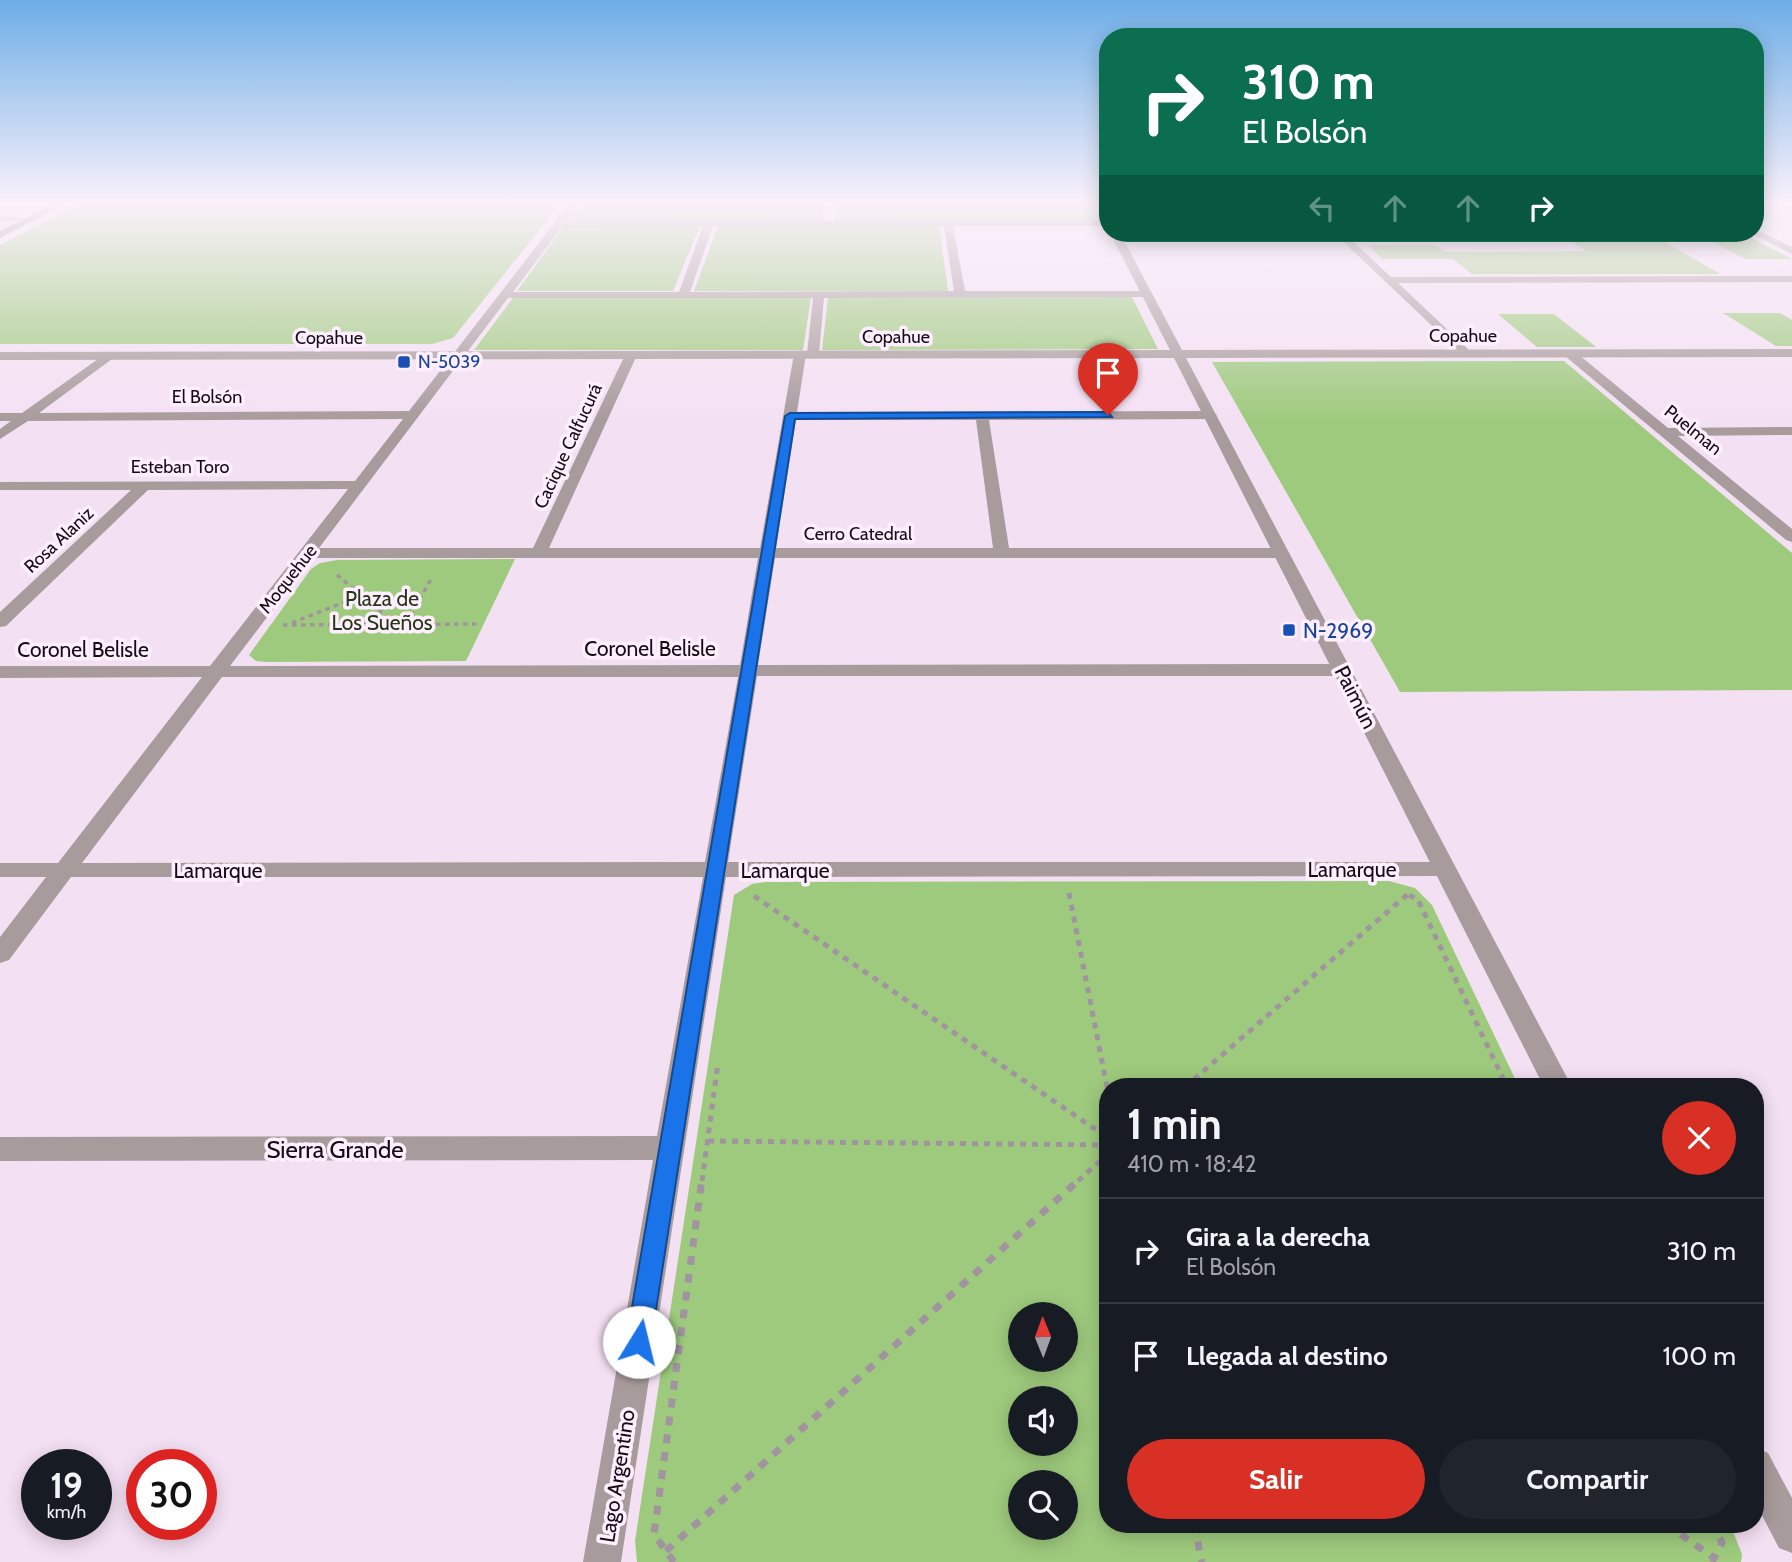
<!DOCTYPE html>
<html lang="es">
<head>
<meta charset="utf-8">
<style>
  body { margin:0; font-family:Cabin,sans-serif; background:#20242c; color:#f1f3f6; height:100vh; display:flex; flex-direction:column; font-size:26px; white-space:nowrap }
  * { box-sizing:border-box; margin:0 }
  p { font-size:23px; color:#9ea1a6 }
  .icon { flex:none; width:38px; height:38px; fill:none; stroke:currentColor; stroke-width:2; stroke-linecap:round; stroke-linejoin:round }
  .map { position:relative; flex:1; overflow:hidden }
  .drawer { position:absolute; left:1099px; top:1078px; width:665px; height:455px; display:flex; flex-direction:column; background:#171b24; border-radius:28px; box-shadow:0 4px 18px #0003 }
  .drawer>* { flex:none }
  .banner { position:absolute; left:1099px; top:28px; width:665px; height:214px; border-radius:28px; box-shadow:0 4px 18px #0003; background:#0b6e4f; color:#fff; overflow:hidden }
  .needle { width:46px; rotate:359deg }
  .fabs { position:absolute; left:1008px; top:1302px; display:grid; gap:14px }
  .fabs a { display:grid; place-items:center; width:70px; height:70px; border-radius:50%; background:#171b24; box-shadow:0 4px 18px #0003; font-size:35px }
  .speed { position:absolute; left:21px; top:1449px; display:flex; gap:14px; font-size:35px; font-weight:700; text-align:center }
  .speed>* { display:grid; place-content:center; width:91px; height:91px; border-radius:50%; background:#171b24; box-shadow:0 4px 18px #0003; line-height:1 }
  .speed small { font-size:18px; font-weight:400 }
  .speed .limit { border:10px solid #d22; background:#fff; color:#111 }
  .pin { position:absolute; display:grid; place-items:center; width:60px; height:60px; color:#fff; margin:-72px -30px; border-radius:50% 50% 50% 0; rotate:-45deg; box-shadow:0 0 7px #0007 }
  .pin .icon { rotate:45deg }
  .me { position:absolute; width:77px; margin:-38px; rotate:9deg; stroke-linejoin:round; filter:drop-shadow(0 0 5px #0008) }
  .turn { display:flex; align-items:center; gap:24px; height:147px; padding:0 28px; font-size:32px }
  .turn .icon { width:91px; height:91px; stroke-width:2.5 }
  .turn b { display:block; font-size:49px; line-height:60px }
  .lanes { display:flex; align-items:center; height:66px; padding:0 28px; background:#0003; justify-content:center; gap:35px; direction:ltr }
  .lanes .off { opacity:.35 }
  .round { display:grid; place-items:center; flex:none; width:74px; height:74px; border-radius:37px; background:#20242c }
  .head { display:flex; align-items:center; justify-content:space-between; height:119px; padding:0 28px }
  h1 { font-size:42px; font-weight:800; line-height:52px }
  .cta { display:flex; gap:14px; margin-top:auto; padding:14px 28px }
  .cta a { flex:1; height:80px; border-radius:42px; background:#d93025; color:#fff; font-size:28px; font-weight:800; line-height:80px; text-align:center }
  .cta a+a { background:#20242c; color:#f1f3f6 }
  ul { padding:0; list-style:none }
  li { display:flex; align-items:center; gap:21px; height:105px; padding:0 28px; border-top:2px solid #363941 }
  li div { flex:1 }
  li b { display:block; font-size:26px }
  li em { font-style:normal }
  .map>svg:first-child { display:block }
</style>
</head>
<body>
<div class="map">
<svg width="1792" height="1562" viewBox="0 0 1792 1562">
  <rect width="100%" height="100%" fill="#f4e0f3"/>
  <path fill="#9eca7d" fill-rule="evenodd" d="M81 203H561L453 338 432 344H0V245Z
    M582 203H824L822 221 568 222Z
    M836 203H1088L1097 222 834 221Z
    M939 225 948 291H694L718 226Z
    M564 226H700L673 291H517Z
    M1558 233H1650L1720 274H1472L1453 259H1382L1368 245H1436L1445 252 1586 251Z
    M1696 233H1742L1792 259H1745Z
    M811 297 803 350H474L513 298Z
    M1132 297 1158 349 822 350 828 298Z
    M1723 313H1780L1792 320V346H1776Z
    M1498 314H1554L1596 347H1537Z
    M1564 361 1792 553V690L1400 692 1212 362Z
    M515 559 466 661 266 662 256 661 249 655 311 569 320 563 337 560Z
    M1389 881 1415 888 1432 905 1519 1087H1108V1524H1730L1742 1554 1741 1562H637L635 1541 734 895 752 884 766 882ZM1020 1314H1066V1360H1020ZM1020 1398H1066V1444H1020ZM1020 1482H1066V1528H1020Z"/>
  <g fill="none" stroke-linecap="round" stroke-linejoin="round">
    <path stroke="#a293a1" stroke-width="3.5" stroke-dasharray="4.5 4.5" stroke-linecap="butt" d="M337 575 395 623
      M292 623 362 595
      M406 623 433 576
      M283 625 479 624"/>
    <path stroke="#a293a1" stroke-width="5" stroke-dasharray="6 6" stroke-linecap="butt" d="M1069 893 1108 1092
      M1409 895 1418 900 1507 1087
      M754 896 1108 1138
      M1185 1087 1408 894
      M708 1141 1108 1145
      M702 1181 718 1063
      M1078 1181 1108 1154"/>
    <path stroke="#a293a1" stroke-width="7" stroke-dasharray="9 9" stroke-linecap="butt" d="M1194 1524 1202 1562
      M1666 1524 1714 1558
      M666 1551 1080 1179
      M674 1562 654 1534 702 1179
      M1712 1562 1722 1543 1713 1524"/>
    <path fill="#a89b9c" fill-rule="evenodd" d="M570 203H579L566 221 1108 220V226H953L965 291H1147L1152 294 1147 297 824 298 819 354 813 358 807 354 813 298H508L319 548H533L625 355 631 351 637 355 549 548H760L794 354 800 350 806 354 797 412 1210 411 1217 415 1210 419 989 420 1009 548H1281L1289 553 1281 558H775L758 665 1342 664 1351 670 1342 676H757L728 862H1445L1453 864 1456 869 1453 874 1445 876 726 877 621 1562H583L653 1160 0 1161V1137L657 1136 703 877H71L9 960 0 963V937L46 877H0V863H58L202 677 0 678V666H210L348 489 148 490 6 626 0 627V612L131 490H0V482L355 481 403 419 28 421 0 439V429L11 421H0V413H22L108 352 112 353V359L39 413 409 411ZM703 226 679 292H513L562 227ZM713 226H944L954 291 690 292ZM796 420H976L993 548H776ZM312 558H758L740 665 230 666ZM222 677H738L705 862 82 863Z
      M0 216 35 219 0 222Z
      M1755 229 1792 247V254L1752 234Z
      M1334 233H1344L1391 277 1792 276V282L1398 283 1469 350V356L1465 357Z
      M1565 350H1573L1668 428 1792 427V435L1678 436 1792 529V542L1786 540 1565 356Z"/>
    <path fill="#a89b9c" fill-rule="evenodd" d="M1095 203H1103L1108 211V222Z
      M1110 233H1120L1182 350 1792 349V357L1186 358 1572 1087H1544L1174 358 0 360V352L1170 350Z
      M1755 1447 1768 1453 1792 1498V1553L1779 1548 1755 1502Z"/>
    <path fill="#887679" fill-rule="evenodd" d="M56 203H67L0 238V231Z"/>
  </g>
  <linearGradient id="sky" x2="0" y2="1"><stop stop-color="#6daee7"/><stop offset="0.48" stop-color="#faf1fa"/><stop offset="1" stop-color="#faf1fa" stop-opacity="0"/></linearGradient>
  <rect width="1792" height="422" fill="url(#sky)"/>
  <path fill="#1a73e8" stroke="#114b97" stroke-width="2" d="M1108 412 1112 417 795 419 651 1342 647 1350 639 1353 630 1350 626 1342 785 416 790 413Z"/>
  <g fill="#1a4fb4" stroke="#ffeffe" stroke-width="2.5">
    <rect x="397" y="355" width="14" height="14" rx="3.5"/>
    <rect x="1282" y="623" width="14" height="14" rx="3.5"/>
  </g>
  <g text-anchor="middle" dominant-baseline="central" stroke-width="7" stroke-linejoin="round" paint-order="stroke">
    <g font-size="18" fill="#140d14" stroke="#ffeffe">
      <text x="1463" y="336">Copahue</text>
      <text x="896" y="337">Copahue</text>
      <text x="329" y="338">Copahue</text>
      <text x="207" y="397">El Bolsón</text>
      <text transform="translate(1693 430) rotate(39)">Puelman</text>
      <text transform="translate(568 446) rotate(-65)">Cacique Calfucurá</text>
      <text x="180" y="467">Esteban Toro</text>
      <text x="858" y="534">Cerro Catedral</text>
      <text transform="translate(59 540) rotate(-43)">Rosa Alaniz</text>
      <text transform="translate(288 579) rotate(-52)">Moquehue</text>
    </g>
    <g font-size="18" fill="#164399" stroke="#ffeffe" text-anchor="start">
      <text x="418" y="362">N-5039</text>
    </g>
    <g font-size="21" fill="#243714" stroke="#ffeffe">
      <text x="382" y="598">Plaza de<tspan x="382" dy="24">Los Sueños</tspan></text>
    </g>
    <g font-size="21" fill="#164399" stroke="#ffeffe" text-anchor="start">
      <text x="1303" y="630">N-2969</text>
    </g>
    <g font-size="21" fill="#140d14" stroke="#ffeffe">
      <text x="650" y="648">Coronel Belisle</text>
      <text x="83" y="649">Coronel Belisle</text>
      <text transform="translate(1356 697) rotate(63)">Paimún</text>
      <text x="1352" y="869">Lamarque</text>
      <text x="218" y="870">Lamarque</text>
      <text x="785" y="870">Lamarque</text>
      <text transform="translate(617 1476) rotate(-81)">Lago Argentino</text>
    </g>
    <g font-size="24" fill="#140d14" stroke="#ffeffe">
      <text x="335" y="1149">Sierra Grande</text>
    </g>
  </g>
</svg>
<div class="fabs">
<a><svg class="needle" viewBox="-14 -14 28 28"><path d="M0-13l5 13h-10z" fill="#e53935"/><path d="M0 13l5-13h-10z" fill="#9ea1a6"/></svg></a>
<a><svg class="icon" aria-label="sound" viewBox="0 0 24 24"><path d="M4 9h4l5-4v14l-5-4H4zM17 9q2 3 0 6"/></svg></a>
<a><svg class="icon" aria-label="search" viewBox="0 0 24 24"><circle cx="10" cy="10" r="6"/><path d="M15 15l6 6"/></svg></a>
</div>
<div class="speed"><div>19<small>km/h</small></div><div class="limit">30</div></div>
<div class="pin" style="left:1108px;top:415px;background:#d93025"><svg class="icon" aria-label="arrive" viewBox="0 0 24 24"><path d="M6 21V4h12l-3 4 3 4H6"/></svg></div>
<svg class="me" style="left:639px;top:1342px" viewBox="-20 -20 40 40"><circle r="19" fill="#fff"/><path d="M0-13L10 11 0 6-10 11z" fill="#1a73e8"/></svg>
<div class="banner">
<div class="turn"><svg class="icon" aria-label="right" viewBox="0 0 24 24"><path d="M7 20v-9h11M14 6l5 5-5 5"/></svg><div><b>310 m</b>El Bolsón</div></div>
<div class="lanes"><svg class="icon off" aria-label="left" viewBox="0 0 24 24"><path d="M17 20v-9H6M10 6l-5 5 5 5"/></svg><svg class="icon off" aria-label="ahead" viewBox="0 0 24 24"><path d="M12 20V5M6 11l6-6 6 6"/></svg><svg class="icon off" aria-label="ahead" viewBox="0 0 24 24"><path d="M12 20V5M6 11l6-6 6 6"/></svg><svg class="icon" aria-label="right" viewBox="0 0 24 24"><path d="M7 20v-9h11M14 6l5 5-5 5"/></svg></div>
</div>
<section class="drawer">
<div class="head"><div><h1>1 min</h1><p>410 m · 18:42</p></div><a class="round" style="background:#d93025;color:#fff"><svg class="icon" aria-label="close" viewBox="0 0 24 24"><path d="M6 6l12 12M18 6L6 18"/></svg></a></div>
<ul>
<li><svg class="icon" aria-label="right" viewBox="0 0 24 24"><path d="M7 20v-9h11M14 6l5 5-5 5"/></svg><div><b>Gira a la derecha</b><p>El Bolsón</p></div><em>310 m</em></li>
<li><svg class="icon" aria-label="arrive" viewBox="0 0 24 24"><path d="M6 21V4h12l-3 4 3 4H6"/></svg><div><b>Llegada al destino</b></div><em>100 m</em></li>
</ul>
<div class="cta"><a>Salir</a><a>Compartir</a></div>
</section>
</div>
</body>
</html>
